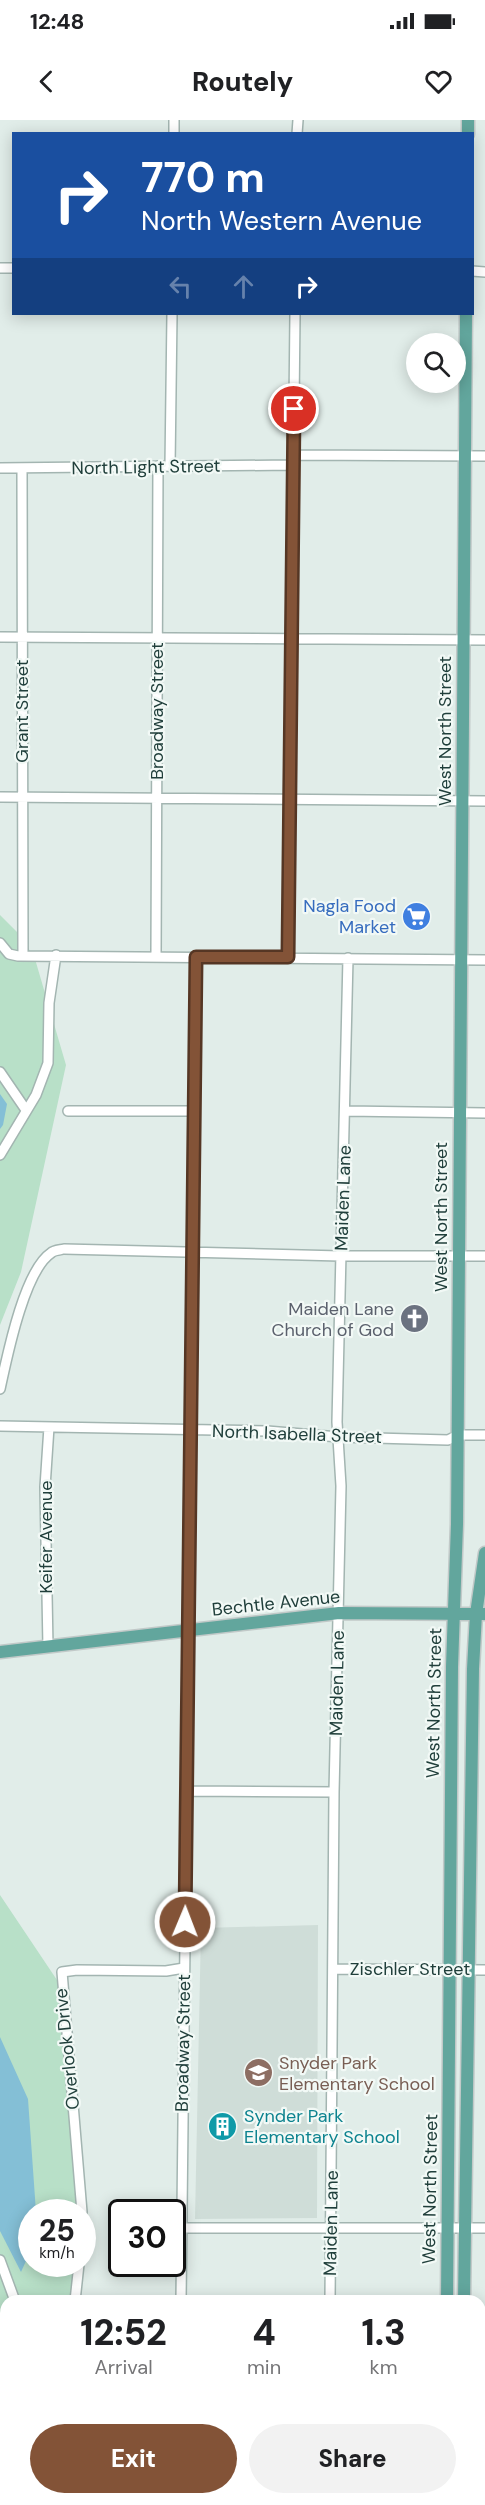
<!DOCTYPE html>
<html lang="en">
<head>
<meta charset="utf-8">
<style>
  body { margin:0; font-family:"DM Sans",sans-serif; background:#f2f2f2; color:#202124; height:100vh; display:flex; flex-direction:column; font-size:22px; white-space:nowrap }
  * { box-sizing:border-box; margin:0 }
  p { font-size:20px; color:#757577 }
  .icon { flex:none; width:33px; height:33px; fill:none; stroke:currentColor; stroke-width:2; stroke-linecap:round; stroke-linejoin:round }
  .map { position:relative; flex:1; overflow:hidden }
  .details { position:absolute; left:0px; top:2175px; width:486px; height:210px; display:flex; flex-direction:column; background:#fff; border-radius:18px 18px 0 0; box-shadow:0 3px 15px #0003 }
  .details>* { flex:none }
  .guide { position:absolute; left:12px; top:12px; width:462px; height:183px; border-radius:0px; box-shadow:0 3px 15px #0003; background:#1a4fa0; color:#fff; overflow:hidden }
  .controls { position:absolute; left:406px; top:213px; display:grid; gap:12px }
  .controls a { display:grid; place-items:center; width:60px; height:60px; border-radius:50%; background:#fff; box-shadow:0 3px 15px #0003; font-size:30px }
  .speed { position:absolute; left:18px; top:2079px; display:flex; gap:12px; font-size:30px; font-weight:700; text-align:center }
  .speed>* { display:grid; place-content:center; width:78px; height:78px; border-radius:50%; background:#fff; box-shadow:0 3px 15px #0003; line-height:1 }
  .speed small { font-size:15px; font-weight:400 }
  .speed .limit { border:3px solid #111; border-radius:9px; background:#fff; color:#111 }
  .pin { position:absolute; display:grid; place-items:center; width:51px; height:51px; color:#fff; margin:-26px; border:3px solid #fff; border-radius:50%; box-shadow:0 2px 6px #0007 }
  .me { position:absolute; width:66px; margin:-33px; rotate:1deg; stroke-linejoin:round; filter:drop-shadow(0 0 4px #0008) }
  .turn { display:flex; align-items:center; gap:21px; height:126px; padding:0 30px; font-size:27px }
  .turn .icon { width:78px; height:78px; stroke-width:2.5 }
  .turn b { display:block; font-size:42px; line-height:51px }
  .lanes { display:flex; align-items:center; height:57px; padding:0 30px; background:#0003; justify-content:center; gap:30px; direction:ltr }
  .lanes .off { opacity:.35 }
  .eta { display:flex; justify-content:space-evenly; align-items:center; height:102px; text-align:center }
  .eta b { font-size:36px; font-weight:800; line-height:42px }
  .action { display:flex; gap:12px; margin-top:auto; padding:12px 30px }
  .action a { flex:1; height:69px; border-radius:36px; background:#835337; color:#fff; font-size:24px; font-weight:800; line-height:69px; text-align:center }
  .action a+a { background:#f2f2f2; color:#202124 }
  .status { display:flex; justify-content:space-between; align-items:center; height:42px; padding:0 30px; background:#fff; direction:ltr }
  .status svg { height:16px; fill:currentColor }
  header { display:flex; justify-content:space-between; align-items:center; height:78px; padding:0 30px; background:#fff; font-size:27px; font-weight:800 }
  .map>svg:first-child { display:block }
</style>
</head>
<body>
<div class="status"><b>12:48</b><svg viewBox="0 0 49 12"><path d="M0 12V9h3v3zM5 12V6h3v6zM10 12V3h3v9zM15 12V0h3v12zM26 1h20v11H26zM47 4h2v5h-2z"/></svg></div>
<header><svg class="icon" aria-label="back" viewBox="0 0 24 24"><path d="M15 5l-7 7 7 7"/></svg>Routely<svg class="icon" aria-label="heart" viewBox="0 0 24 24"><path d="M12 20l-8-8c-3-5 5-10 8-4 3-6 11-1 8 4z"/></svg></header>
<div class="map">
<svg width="485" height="2385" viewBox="0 0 485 2385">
  <rect width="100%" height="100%" fill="#e1ede9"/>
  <path fill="#cfddd8" d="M318 1805 317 2098 195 2099 201 1808Z"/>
  <path fill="#b8e0c8" d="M0 795 20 815 35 839 66 945 21 1152 0 1205Z
    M0 1775 61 1866 82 2092H32V2144H77L74 2181H6V2379H57V2385H0Z"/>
  <path fill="#84bfd6" d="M0 974 7 984 3 1005 0 1009Z
    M0 1917 28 1979 36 2092H32L31 2130 21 2152 0 2111Z"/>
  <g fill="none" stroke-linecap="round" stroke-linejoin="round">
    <defs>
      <path id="minor" d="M174 14V0
        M297 14 298 0
        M0 148H14
        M472 151 485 152
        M294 335 485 336
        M170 346 172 194
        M0 348 292 345
        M22 348 23 835
        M0 517 485 520
        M0 677 485 681
        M0 823 9 834 18 836 485 840
        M156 836 158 346
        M288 837 295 194
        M0 952 26 990
        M68 991H195
        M346 991 485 993
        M0 1035 36 975 48 943 49 883 56 835
        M0 1269C7 1237 24 1151 51 1133 54 1130 60 1130 64 1129L340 1136H485
        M0 1306 267 1311 339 1317 448 1320 458 1315H485
        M48 1527 45 1367 49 1307
        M187 1671 334 1672
        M334 1849 485 1850
        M82 2092 62 1852 77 1850 166 1851 184 1848
        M181 2108H485
        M0 2140 15 2181
        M75 2181 79 2144
        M181 2181 196 837
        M330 2181 334 1672 341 1366 337 1302 348 838
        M480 2233H485
        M184 2379 185 2385
        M330 2379 331 2385
        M18 2385V2379
        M56 2385V2379"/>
      <path id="major" d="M468 14V0
        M0 1532 339 1493 485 1494
        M447 2181 452 1547 457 1404 466 194
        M464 2181 473 1549 476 1494 485 1433
        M480 2335 485 2353
        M473 2379 476 2385"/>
    </defs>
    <use href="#minor" stroke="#a3b5b1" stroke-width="12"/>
    <use href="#major" stroke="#c1c9c8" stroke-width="15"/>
    <use href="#minor" stroke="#fff" stroke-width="9"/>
    <use href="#major" stroke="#62a69d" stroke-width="12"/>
  </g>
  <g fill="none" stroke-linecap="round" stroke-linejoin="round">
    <defs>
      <path id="route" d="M185 1802 196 837H288L294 289"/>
    </defs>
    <use href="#route" stroke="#553624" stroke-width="15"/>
    <use href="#route" stroke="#835337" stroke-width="10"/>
  </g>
  <defs>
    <symbol id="supermarket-disc" viewBox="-11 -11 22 22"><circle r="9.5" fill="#3f7fe0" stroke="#f2f9f6"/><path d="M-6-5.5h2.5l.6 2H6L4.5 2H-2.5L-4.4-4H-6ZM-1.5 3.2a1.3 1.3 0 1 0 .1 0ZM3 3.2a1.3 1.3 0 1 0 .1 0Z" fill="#fff"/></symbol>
    <symbol id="church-disc" viewBox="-11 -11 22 22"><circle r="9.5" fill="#6b7280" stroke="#f2f9f6"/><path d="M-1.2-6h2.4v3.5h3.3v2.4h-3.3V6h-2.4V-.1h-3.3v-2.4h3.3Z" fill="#fff"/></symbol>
    <symbol id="school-disc" viewBox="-11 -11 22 22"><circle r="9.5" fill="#8d6e63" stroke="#f2f9f6"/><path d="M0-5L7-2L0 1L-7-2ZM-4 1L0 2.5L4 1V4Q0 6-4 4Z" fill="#fff"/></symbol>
    <symbol id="building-disc" viewBox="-11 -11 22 22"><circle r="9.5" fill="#0f9aa8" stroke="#f2f9f6"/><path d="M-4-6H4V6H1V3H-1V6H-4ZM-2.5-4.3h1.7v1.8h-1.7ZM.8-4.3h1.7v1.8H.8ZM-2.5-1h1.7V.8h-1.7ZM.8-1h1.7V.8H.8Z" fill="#fff"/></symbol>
  </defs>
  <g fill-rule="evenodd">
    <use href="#supermarket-disc" x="400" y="780" width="33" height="33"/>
    <use href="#church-disc" x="398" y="1182" width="33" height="33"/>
    <use href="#school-disc" x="242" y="1936" width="33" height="33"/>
    <use href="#building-disc" x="206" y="1990" width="33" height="33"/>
  </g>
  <g text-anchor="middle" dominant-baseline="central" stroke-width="4.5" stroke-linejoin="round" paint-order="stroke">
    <g font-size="18" fill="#203f3b" stroke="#f2f9f6">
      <text transform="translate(146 347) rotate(-1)">North Light Street</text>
      <text transform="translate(22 591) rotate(-90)">Grant Street</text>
      <text transform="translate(157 591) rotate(-90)">Broadway Street</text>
      <text transform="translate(445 611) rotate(-90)">West North Street</text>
      <text transform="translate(343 1078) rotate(-88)">Maiden Lane</text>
      <text transform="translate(441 1097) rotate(-90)">West North Street</text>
      <text transform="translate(297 1314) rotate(2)">North Isabella Street</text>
      <text transform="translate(46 1417) rotate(-90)">Keifer Avenue</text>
      <text transform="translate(276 1483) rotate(-6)">Bechtle Avenue</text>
      <text transform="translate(337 1563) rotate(-89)">Maiden Lane</text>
      <text transform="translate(434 1583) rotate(-89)">West North Street</text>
      <text x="410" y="1849">Zischler Street</text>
      <text transform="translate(183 1923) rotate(-89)">Broadway Street</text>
      <text transform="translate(67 1929) rotate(-96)">Overlook Drive</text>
      <text transform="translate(430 2069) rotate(-89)">West North Street</text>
      <text transform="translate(331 2103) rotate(-89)">Maiden Lane</text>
    </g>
    <g font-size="18" fill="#366cbe" stroke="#f2f9f6" text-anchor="end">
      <text x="396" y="786">Nagla Food<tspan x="396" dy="21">Market</tspan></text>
    </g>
    <g font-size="18" fill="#5b616d" stroke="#f2f9f6" text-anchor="end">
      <text x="394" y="1189">Maiden Lane<tspan x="394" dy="21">Church of God</tspan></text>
    </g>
    <g font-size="18" fill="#785e54" stroke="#f2f9f6" text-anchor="start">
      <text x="279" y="1943">Snyder Park<tspan x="279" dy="21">Elementary School</tspan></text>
    </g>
    <g font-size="18" fill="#0d838f" stroke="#f2f9f6" text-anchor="start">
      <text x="244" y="1996">Synder Park<tspan x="244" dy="21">Elementary School</tspan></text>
    </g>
  </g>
</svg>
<div class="controls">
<a><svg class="icon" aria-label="search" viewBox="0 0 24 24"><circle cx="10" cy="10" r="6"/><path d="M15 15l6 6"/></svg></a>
</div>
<div class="speed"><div>25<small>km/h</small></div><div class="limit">30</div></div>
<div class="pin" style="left:294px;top:289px;background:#d93025"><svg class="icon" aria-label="arrive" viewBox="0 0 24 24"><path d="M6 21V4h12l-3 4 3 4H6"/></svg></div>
<svg class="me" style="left:185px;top:1802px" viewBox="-20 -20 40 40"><circle r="17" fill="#835337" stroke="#fff" stroke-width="3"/><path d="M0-11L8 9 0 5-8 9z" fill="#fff"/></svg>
<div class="guide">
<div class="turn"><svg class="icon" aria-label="right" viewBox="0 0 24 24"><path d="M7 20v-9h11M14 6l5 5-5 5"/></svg><div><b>770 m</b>North Western Avenue</div></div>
<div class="lanes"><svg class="icon off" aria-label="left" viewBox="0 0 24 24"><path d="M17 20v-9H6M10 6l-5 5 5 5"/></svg><svg class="icon off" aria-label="ahead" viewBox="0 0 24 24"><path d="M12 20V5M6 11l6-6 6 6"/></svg><svg class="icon" aria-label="right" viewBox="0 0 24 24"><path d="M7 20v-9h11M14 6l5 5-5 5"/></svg></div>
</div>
<section class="details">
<div class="eta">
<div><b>12:52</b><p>Arrival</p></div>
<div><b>4</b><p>min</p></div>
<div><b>1.3</b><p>km</p></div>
</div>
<div class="action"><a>Exit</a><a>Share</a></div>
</section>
</div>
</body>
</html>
